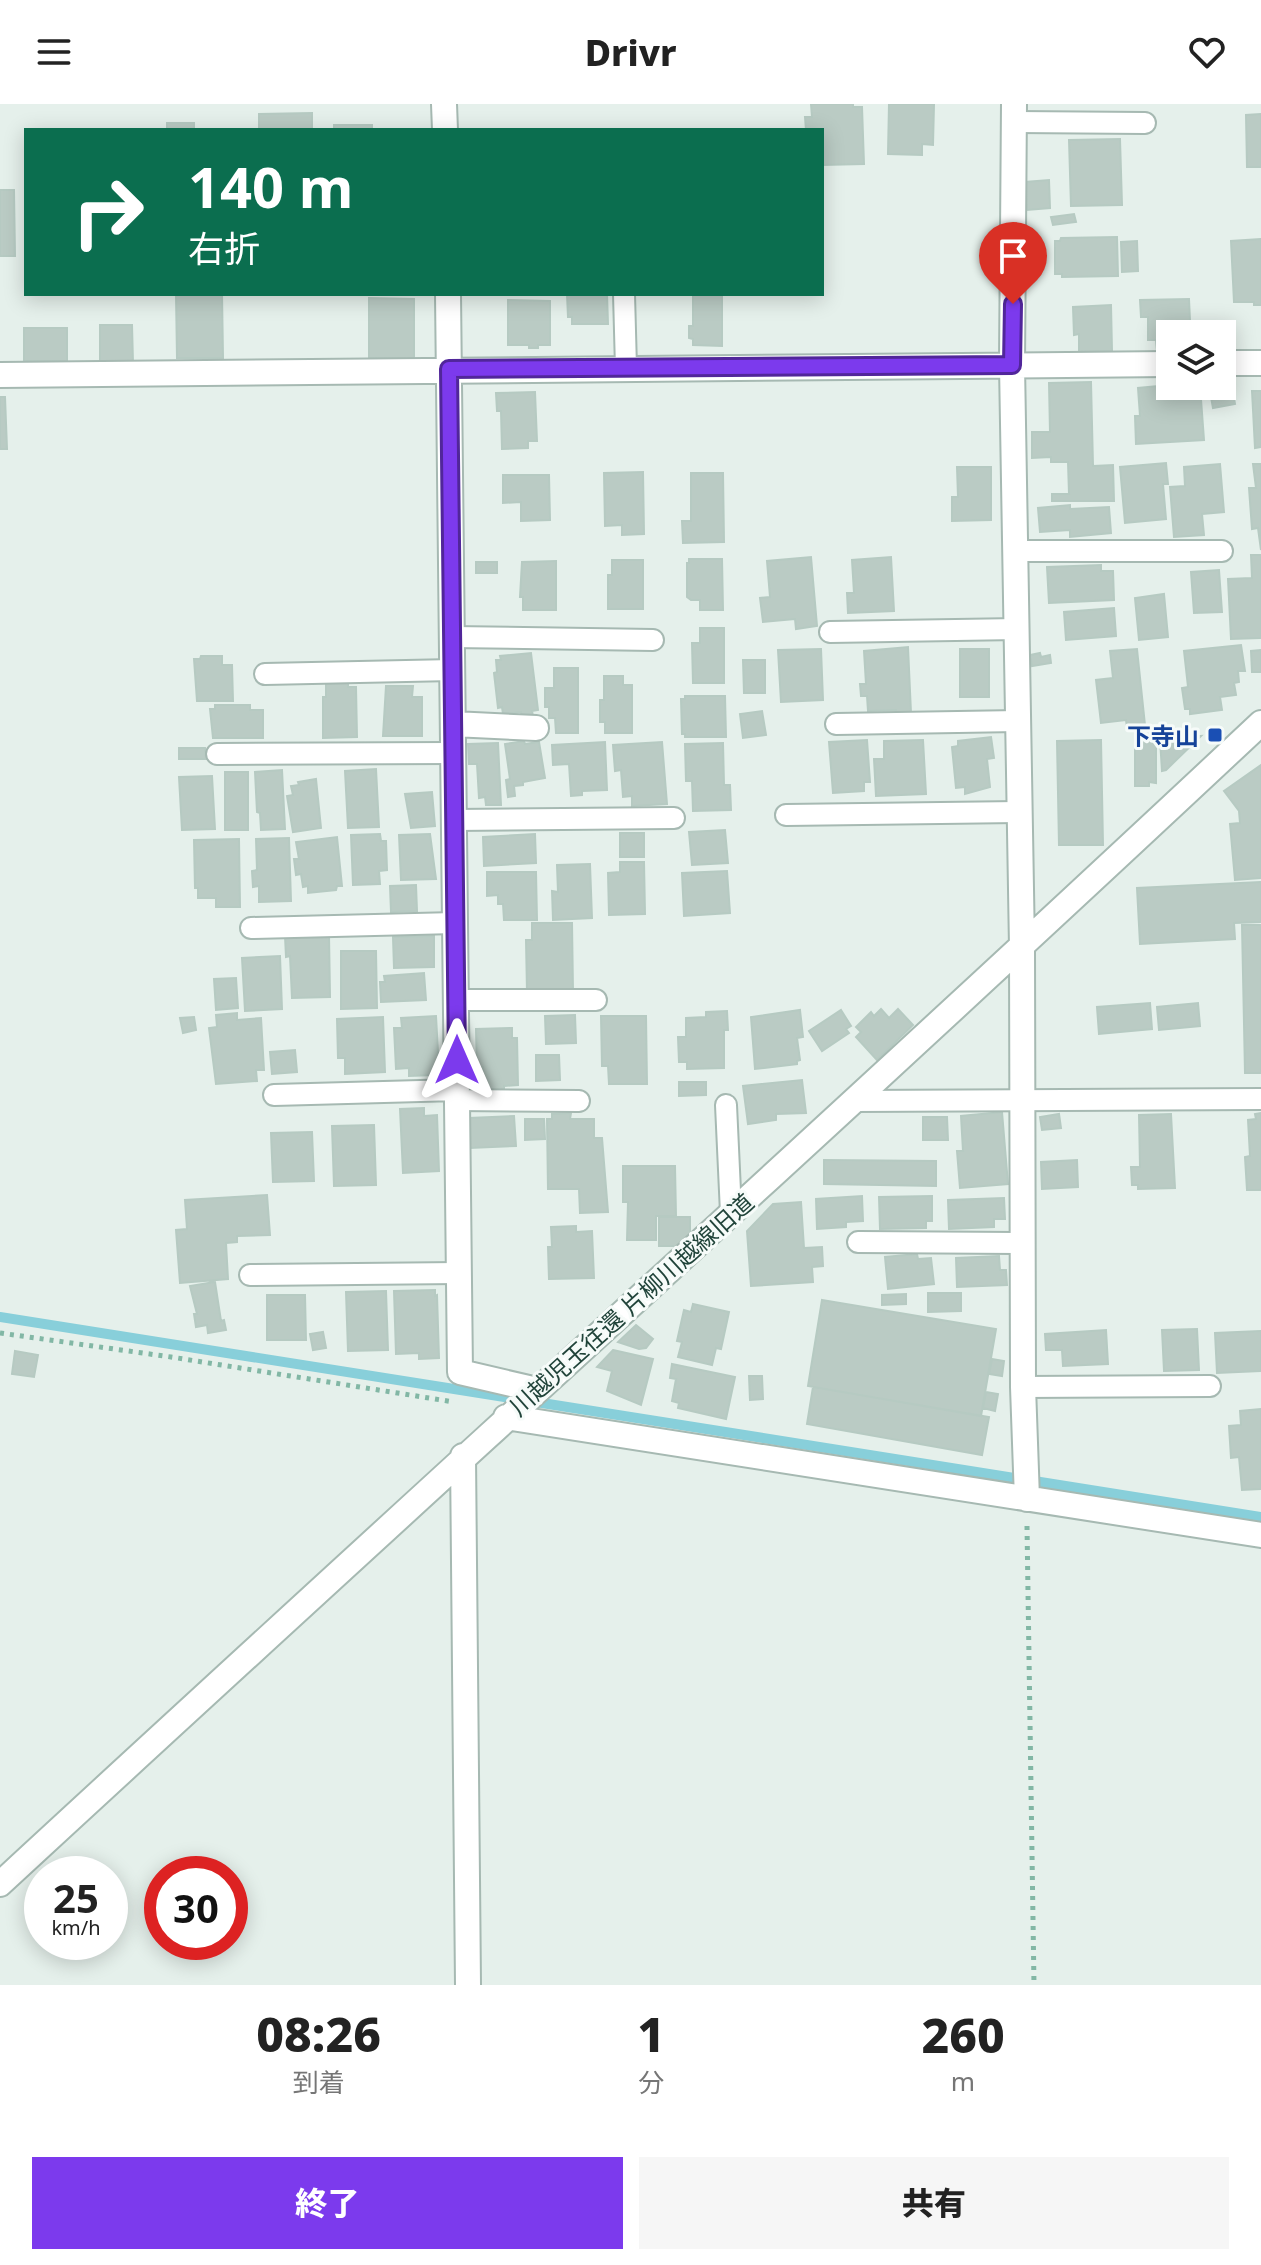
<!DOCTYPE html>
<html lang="ja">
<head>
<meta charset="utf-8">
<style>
  body { margin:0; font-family:"Noto Sans","Noto Sans JP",sans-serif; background:#f6f6f6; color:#222; height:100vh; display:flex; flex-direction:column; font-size:30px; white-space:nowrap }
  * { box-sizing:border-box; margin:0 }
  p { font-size:26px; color:#767676 }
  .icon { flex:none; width:44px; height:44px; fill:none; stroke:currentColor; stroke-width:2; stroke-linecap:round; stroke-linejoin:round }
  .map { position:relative; height:1881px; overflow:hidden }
  .details { display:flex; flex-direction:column; background:#fff; flex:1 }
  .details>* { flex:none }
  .guide { position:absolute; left:24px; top:24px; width:800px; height:168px; border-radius:0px; box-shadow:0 4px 20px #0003; background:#0b6e4f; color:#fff; overflow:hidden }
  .fabs { position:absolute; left:1156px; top:216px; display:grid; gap:16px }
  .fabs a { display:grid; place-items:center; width:80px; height:80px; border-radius:0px; background:#fff; box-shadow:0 4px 20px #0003; font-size:40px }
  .speed { position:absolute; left:24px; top:1752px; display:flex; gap:16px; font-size:40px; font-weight:700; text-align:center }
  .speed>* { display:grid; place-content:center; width:104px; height:104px; border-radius:50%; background:#fff; box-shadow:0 4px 20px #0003; line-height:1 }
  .speed small { font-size:20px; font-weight:400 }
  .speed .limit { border:12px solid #d22; background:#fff; color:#111 }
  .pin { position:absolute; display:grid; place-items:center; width:68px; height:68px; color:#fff; margin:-82px -34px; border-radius:50% 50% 50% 0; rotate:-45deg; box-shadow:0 0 8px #0007 }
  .pin .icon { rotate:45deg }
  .me { position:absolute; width:88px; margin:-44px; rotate:0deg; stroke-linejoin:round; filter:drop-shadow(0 0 6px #0008) }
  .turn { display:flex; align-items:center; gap:28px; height:168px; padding:0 32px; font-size:36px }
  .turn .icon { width:104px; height:104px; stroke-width:2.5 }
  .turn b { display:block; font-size:56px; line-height:68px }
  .eta { display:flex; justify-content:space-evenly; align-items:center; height:136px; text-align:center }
  .eta b { font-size:48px; font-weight:800; line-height:56px }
  .primary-button { display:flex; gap:16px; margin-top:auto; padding:16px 32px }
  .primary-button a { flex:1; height:92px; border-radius:0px; background:#7c3aed; color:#fff; font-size:32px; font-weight:800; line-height:92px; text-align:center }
  .primary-button a+a { background:#f6f6f6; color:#222 }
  header { display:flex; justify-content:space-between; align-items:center; height:104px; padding:0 32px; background:#fff; font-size:36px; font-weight:800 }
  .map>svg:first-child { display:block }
</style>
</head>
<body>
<header><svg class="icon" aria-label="menu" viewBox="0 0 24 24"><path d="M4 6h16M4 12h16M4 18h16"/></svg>Drivr<svg class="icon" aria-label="heart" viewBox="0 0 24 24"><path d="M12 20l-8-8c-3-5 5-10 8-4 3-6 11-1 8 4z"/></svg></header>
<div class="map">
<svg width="1261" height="1881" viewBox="0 0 1261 1881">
  <rect width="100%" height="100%" fill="#e5f0eb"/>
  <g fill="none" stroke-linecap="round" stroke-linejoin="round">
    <path stroke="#88cfda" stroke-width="10" d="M0 1213 1261 1413"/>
  </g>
  <path fill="#bacbc4" stroke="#b6cac2" stroke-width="2" d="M811 0H853V3H862L864 60 822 61V26H806L805 13H812Z
    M889 0H934L933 41 922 40V51L888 50Z
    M312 9V26H259V10Z
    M1261 10V63H1247L1246 11Z
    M167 19H194V26H167Z
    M334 21H372V26H334Z
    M1120 35 1122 101 1071 102 1069 36Z
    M1049 76 1050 104 1027 106 1025 78Z
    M0 86H14L15 152H0Z
    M1074 110 1076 118 1053 121 1051 113Z
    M1117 133 1118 172 1062 173V170H1055V137H1060L1061 134Z
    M1261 135V201H1254V198H1234L1231 137Z
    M1137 137 1138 167 1122 168 1121 138Z
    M176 190H222L223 254H177Z
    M567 190H607L608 220H572V213H568Z
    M693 190 722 191V242L693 241V235L689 234V222H693Z
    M369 194 414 195V254H369Z
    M1189 195 1190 217H1181V222H1176V228L1186 230H1170V247H1157L1156 236H1148V213H1141L1140 196Z
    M508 196 550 197V241H538V244H529V241H508Z
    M1111 201 1112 247 1079 248V230L1074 231 1073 203Z
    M100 221H132L133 259 100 260Z
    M24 224H67V257H24Z
    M1231 276 1235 300 1213 304 1209 282H1222V278Z
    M1091 278 1093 362 1113 361 1114 397H1052V390H1069L1068 358H1051V353L1032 354V328H1050L1049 279Z
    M1170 281 1200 282 1204 336 1136 340 1135 312H1140L1138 284Z
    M1252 287H1261V343L1255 344Z
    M535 288 537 337H528V344L502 345 501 307H497L496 289Z
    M0 293H5L7 345H0Z
    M1166 359 1168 380H1163L1166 415 1125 419 1120 363Z
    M1220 360 1224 408 1202 410 1204 431 1174 433 1170 383 1185 382 1184 363Z
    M1253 360H1261V446L1258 424 1252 425 1249 384H1256Z
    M957 363H991V416L952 417V393H958Z
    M643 368 644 430 622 431V421L605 422 604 369Z
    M691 369H723L724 438 683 439 682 417H691Z
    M503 371H549L550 416 521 417V398L503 399Z
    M1070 401V405L1109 403 1111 429 1070 433V426L1040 428 1038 404Z
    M1251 451H1261V534L1231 535 1228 475 1252 474Z
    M811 453 817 522 796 525 795 515 763 518 760 494 770 493 767 457Z
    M891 453 894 507 848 509 847 489H854L852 456Z
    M689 455H722L723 506H700V496H691L687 493V459H689Z
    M612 456H643V505H608V471H612Z
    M556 457V506H523V493H520L522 458Z
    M476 458H497V469H476Z
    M1101 461V467H1113L1114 496 1049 499 1047 463Z
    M1219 466 1222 508 1194 509 1191 468Z
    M1164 490 1168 533 1139 536 1135 494Z
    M1114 504 1116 532 1066 536 1064 508Z
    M700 524H724V579H693L692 539H700Z
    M1241 541 1245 567H1238L1239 578 1234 579 1236 591 1220 593 1222 606 1190 610V605H1185L1182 584 1188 583 1184 547Z
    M908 543 911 609 896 610V606L868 607 867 592H861L860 580H866L864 547Z
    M821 545 823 596 781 598 778 546Z
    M960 545H989V593H960Z
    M1137 545 1145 621 1127 623 1126 616 1101 619 1096 576 1113 574 1110 547Z
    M1261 546V568H1252L1251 547Z
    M531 549 538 606 532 607 533 612 522 613 521 608 503 610 502 603 498 604 494 569 497 568 496 556H501L500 552Z
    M1040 549 1041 553 1050 551 1051 559 1032 562 1030 551Z
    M201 552H222V561H232L233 597H197L194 555H200Z
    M743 556H765V589H744Z
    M554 564H578V629H556L555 614H549V603H545V584H554Z
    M604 572H623V581H632V629H605V618H600V596H604Z
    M348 573V583H356L357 633 323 634V593H326V578Z
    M386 582H413L412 593H422V632H383Z
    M685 592H725L726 633H685V630H682L681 595H685Z
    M215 601H250V606H263V634H213L210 605H215Z
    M762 607 766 631 743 634 740 610Z
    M1201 632 1166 666 1162 667 1160 635Z
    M991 633 994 654 987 655 990 683 965 690V683L956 684 952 643 958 642V637Z
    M1135 633 1156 634V679L1149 678V682H1135Z
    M867 636 870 678H864V687L833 689 829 638Z
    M923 636 926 690 876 692 874 655H884V637Z
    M1101 636 1103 741H1059L1057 637Z
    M524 637 525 640 539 638 545 674 523 678V681L514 682 515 692 508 693 506 676 510 675 505 640Z
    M605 638 607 686 582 687V691L571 692 569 660 553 661 552 641Z
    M662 638 667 700 632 702V692L623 693 621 666 615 667 613 641Z
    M498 639 501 701H486L485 693 479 694 477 660H469L468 640Z
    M723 639 724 681H730L731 706 693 707 692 677H686L685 640Z
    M179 644H205L206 655H179Z
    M1261 661V774L1235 776 1230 720 1240 719 1239 707 1224 687Z
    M376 665 379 723 348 724 345 667Z
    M282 666 285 725 261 726 260 709 257 708 255 668Z
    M225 668H248V726H225Z
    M212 672 215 725 182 726 179 673Z
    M316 675 321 724 293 728 287 692 293 691 291 682 299 681 298 678Z
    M432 688 435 722 411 724 405 690Z
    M725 726 728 759 692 761 689 728Z
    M620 729H644V753H620Z
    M380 730 381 737H386L387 766 379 767 380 780 353 781 351 731Z
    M430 730 436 775 401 776 399 731Z
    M535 730 536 759 484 762 483 733Z
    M337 733 342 782H337L336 786 308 789V782L303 783 301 770 296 771 294 755H299L296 738Z
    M289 734 291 797 259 798V782L253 783 252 767 257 766 256 735Z
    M239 735 240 803H216V794H198V784H195L194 736Z
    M620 758H644L645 810 609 811 608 769 620 768Z
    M590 760 592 814 553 816 552 787 558 788 557 761Z
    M727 767 730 809 684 812 682 769Z
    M487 768H536L537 816H504L503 800H498V791L487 792Z
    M1261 778V818L1234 819 1235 835 1140 840 1137 784Z
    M416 781 417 807 391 808 390 782Z
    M532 819H572L573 887 527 888 526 836H532Z
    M1242 821H1261V969H1245Z
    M329 831 330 893 292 894 290 852 286 853 285 832Z
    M434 832V863L394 864 393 833Z
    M341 847H376L377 904 341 905Z
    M280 852 282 905 245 907 242 854Z
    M424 869 426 896 381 898 380 878H385L384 872Z
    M236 874 238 904 216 906 214 875Z
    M1150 899 1152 925 1099 930 1097 903Z
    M1198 899 1200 922 1159 926 1157 903Z
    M881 905 889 914 898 905 913 921 877 956 856 933 861 928 856 923 871 908 874 912Z
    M800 906 803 933 797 934 800 956 797 957V960L755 965 751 913Z
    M841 906 851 922 846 925 849 929 822 947 809 927Z
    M727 907 728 926H724V964L687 965V958H679L678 933H686V914L706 913V908Z
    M237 909V916L261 914 264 966H256L257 977 216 980 209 924 217 923 216 911Z
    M575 911 576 939 546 940 545 912Z
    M436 912 439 967 433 968 434 971 409 972V964L396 965 394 924H402L401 914Z
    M601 912H646L647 980H609L608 962H602Z
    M194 913 196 926 183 929 180 914Z
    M383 913 385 968 345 970V954H338L337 915Z
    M512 924V934H517L518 981 504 982V987H483V963H477L476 925Z
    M295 946 297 968 272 970 270 948Z
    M536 951H559L560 976 536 977Z
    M802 976 806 1009 776 1010V1016L748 1020 743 982Z
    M679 978H706V991L679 992Z
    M424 1004V1012L437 1011 439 1067 403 1069 400 1005Z
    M1002 1008 1008 1080 960 1084 957 1047H963L961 1012Z
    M571 1009 570 1015H594V1034H602L608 1108 580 1109 579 1085H548L547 1015H552V1010Z
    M1261 1009V1086H1247L1245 1053 1250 1052 1248 1016 1256 1015 1255 1010Z
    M1059 1010 1061 1024 1042 1026 1040 1013Z
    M1171 1010 1175 1084 1138 1085V1081H1132L1131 1063H1140L1139 1011Z
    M514 1012 516 1042 470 1044 469 1014Z
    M923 1013H947L948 1036H923Z
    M525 1015H544L545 1035 525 1036Z
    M374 1021 376 1081 334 1082 332 1022Z
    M312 1028 314 1077 273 1078 271 1029Z
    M824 1056 936 1057V1082L824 1080Z
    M1077 1056 1078 1083 1042 1085 1041 1058Z
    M623 1062H675L676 1112H656V1136H627L628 1098H623Z
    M267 1091 270 1131 237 1132V1138L226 1139 228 1175 180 1179 176 1126 187 1125 185 1096Z
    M862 1092 863 1117 846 1118V1123L817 1125 816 1095Z
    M932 1092V1117H926V1124L880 1125 879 1093Z
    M1004 1094 1005 1115H994V1123L949 1125 948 1096Z
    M801 1098 804 1144 822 1143 823 1162 812 1163 813 1178 751 1182 747 1127 773 1100Z
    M659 1113H690V1132L678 1142H659Z
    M576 1122V1128L592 1127 594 1174 549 1175 548 1143H552L551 1123Z
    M917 1150 918 1155 931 1154 934 1180 888 1185 885 1153Z
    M999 1152 1000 1166H1006L1007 1181 957 1183 956 1154Z
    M215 1178 221 1217 224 1216 226 1226 208 1229 207 1221 196 1223 194 1210H197L190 1182Z
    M435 1186V1192L437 1191 439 1254 419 1255V1249L396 1250 394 1187Z
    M386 1187 388 1246 348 1247 346 1188Z
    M928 1189H961V1207L928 1208Z
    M906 1190V1200L882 1201V1191Z
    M267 1191H305L306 1236H267Z
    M822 1196 996 1225 981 1312 808 1282Z
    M693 1200 729 1208 721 1245 716 1244 712 1261 678 1253 682 1238 677 1237 684 1206 691 1208Z
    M636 1221 653 1235 646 1244 639 1245 618 1238Z
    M1197 1225 1199 1266 1164 1267 1162 1226Z
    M1106 1226 1108 1260 1063 1262 1062 1246H1046L1045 1230Z
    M1261 1227V1267L1217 1269 1215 1229Z
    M323 1228 326 1244 313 1246 310 1230Z
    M613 1246 653 1255 641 1301 607 1287 612 1267 597 1263Z
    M15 1247 38 1251 34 1273 12 1270Z
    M992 1255 1004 1257 1002 1272 989 1270Z
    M672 1260 735 1273 726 1315 678 1304 679 1299 672 1297 676 1275 670 1274Z
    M749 1272H762L763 1295 750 1296Z
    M813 1283 989 1313 982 1351 807 1320Z
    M986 1288 998 1290 995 1307 983 1304Z
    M1261 1305V1385L1242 1386 1239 1353 1231 1354 1229 1322 1241 1321 1240 1307Z"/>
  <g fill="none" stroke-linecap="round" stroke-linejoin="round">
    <defs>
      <path id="lane" d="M1014 18 1145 19
        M624 190 626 264
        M1017 447H1222
        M830 528 1018 525
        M452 533 653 536
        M265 570 453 566
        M836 620 1019 617
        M217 650 453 649
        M786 711 1021 708
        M454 716 674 714
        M251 824 455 819
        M456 896H596
        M274 991 457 986
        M457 996 579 997
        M854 997 1261 995
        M726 1001 731 1109
        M858 1138 1022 1139
        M250 1171 459 1169
        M1023 1283 1210 1282"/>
      <path id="street" d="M444 0 445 26
        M1014 0 1012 261 1022 843 1023 1283 1027 1395
        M448 190 460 1268 537 1286
        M1222 259H1261
        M0 271 1170 260
        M453 620 536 624
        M506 1313 1261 1431
        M463 1352 468 1881
        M0 1780C420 1392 844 1010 1261 619"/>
    </defs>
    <use href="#lane" stroke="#a6b9b2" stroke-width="24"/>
    <use href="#street" stroke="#a6b9b2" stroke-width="28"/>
    <path stroke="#82b7a5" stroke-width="5" stroke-dasharray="4 6" stroke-linecap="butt" d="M0 1229 171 1253 454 1298
      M1027 1422 1034 1881"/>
    <use href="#lane" stroke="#fff" stroke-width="20"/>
    <use href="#street" stroke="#fff" stroke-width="24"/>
  </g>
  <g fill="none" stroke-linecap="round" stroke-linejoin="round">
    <defs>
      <path id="route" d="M457 956 449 265 1012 261 1013 200"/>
    </defs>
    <use href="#route" stroke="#51269a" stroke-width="20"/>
    <use href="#route" stroke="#7c3aed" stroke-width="14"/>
  </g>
  <rect fill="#1a4fb4" stroke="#f6fbf9" stroke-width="3" x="1207" y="623" width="16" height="16" rx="4"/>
  <g text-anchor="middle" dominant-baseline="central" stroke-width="6" stroke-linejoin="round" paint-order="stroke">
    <g font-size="24" font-weight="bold" fill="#164399" stroke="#f6fbf9" text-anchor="end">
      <text x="1199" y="631">下寺山</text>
    </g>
    <g font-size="24" fill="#21443a" stroke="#f6fbf9">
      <text transform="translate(631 1200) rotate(-42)">川越児玉往還 片柳川越線旧道</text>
    </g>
  </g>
</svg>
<div class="fabs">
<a><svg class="icon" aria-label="layers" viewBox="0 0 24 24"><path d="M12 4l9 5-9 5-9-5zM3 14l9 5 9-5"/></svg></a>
</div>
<div class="speed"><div>25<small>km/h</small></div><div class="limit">30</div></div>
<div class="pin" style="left:1013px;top:200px;background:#d93025"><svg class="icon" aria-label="arrive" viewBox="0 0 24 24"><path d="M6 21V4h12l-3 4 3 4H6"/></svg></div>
<svg class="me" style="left:457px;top:956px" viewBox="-20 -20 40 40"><path d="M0-17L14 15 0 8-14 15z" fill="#7c3aed" stroke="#fff" stroke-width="4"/></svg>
<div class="guide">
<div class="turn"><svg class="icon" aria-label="right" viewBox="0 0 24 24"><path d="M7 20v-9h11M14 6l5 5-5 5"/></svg><div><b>140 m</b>右折</div></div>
</div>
</div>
<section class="details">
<div class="eta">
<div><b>08:26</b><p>到着</p></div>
<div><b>1</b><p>分</p></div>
<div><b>260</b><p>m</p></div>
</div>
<div class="primary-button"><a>終了</a><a>共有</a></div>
</section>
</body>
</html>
